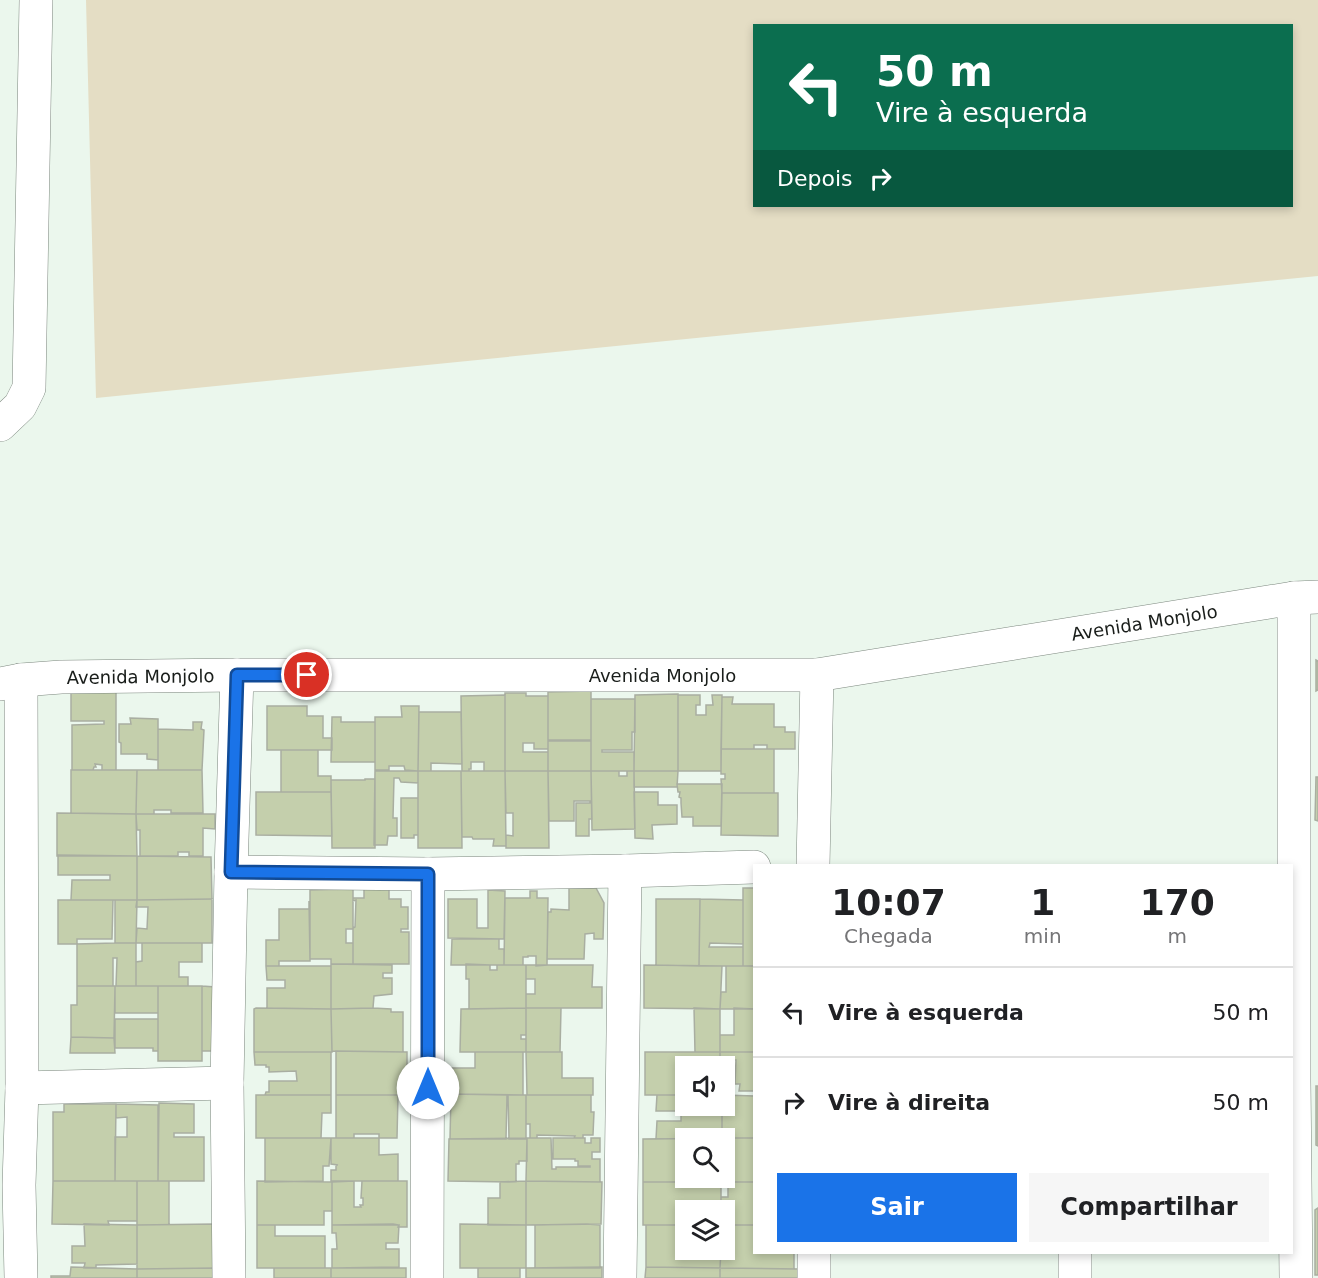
<!DOCTYPE html>
<html lang="pt">
<head>
<meta charset="utf-8">
<style>
  body { margin:0; font-family:"DejaVu Sans",sans-serif; background:#f6f6f6; color:#202124; height:100vh; display:flex; flex-direction:column; font-size:22px; white-space:nowrap }
  * { box-sizing:border-box; margin:0 }
  p { font-size:20px; color:#757577 }
  .icon { flex:none; width:33px; height:33px; fill:none; stroke:currentColor; stroke-width:2; stroke-linecap:round; stroke-linejoin:round }
  .map { position:relative; flex:1; overflow:hidden }
  .side { position:absolute; left:753px; top:864px; width:540px; height:390px; display:flex; flex-direction:column; background:#fff; border-radius:0px; box-shadow:0 3px 9px #0003 }
  .side>* { flex:none }
  .banner { position:absolute; left:753px; top:24px; width:540px; height:183px; border-radius:0px; box-shadow:0 3px 9px #0003; background:#0b6e4f; color:#fff; overflow:hidden }
  .fabs { position:absolute; left:675px; top:1056px; display:grid; gap:12px }
  .fabs a { display:grid; place-items:center; width:60px; height:60px; border-radius:0px; background:#fff; box-shadow:0 3px 9px #0003; font-size:30px }
  .pin { position:absolute; display:grid; place-items:center; width:51px; height:51px; color:#fff; margin:-26px; border:3px solid #fff; border-radius:50%; box-shadow:0 2px 6px #0007 }
  .me { position:absolute; width:66px; margin:-33px; rotate:0deg; stroke-linejoin:round; filter:drop-shadow(0 0 4px #0008) }
  .turn { display:flex; align-items:center; gap:21px; height:126px; padding:0 24px; font-size:27px }
  .turn .icon { width:78px; height:78px; stroke-width:2.5 }
  .turn b { display:block; font-size:42px; line-height:51px }
  .then { display:flex; align-items:center; height:57px; padding:0 24px; background:#0003; gap:12px; font-size:22px }
  .eta { display:flex; justify-content:space-evenly; align-items:center; height:102px; text-align:center }
  .eta b { font-size:36px; font-weight:700; line-height:42px }
  .button { display:flex; gap:12px; margin-top:auto; padding:12px 24px }
  .button a { flex:1; height:69px; border-radius:0px; background:#1a73e8; color:#fff; font-size:24px; font-weight:700; line-height:69px; text-align:center }
  .button a+a { background:#f6f6f6; color:#202124 }
  ul { padding:0; list-style:none }
  li { display:flex; align-items:center; gap:18px; height:90px; padding:0 24px; border-top:2px solid #e0e0e0 }
  li div { flex:1 }
  li b { display:block; font-size:22px }
  li em { font-style:normal }
  .map>svg:first-child { display:block }
</style>
</head>
<body>
<div class="map">
<svg width="1318" height="1278" viewBox="0 0 1318 1278">
  <rect width="100%" height="100%" fill="#ebf7ed"/>
  <path fill="#e4ddc4" fill-rule="evenodd" d="M86 0H1318V276L96 398ZM754 26H1292V206H754Z"/>
  <path fill="#c4cfac" stroke="#a9aea1" stroke-width="1.5" d="M1316 660 1318 661V690L1316 691Z
    M116 691V770H102V765L95 764 96 767H94L93 770H72V725L104 724V721H71V692Z
    M591 691V740H548V692Z
    M505 693H526V696H548V749H534V743H523V752H548V771H505Z
    M678 694V771H634L635 695Z
    M505 695V771H484V762H471V769H469V771H462L461 696Z
    M678 695H700V705H696V715H706V705H713L712 695H722L721 771H678Z
    M722 697H733L732 704H774V727H785V732H795V749H767V745H754V749H721Z
    M591 699H635V732H632V750H602V752H634V771H591Z
    M267 706H307V716H323V738H332V750H267Z
    M401 706H419L418 771 405 770 404 766H389V770H375V717H402Z
    M419 712H461L462 764 431 763V771H418Z
    M332 717H341V722H375V762H331Z
    M130 718 158 719V760L147 759V754H121V743L119 742V724H131Z
    M193 722H202L201 729 204 730 202 770H158V729L193 730Z
    M548 741H591V771H548Z
    M721 749H774V793H722L721 779H725V774H721Z
    M281 750H318V776H331V792H281Z
    M71 770H137L136 814 71 813Z
    M137 770H202L203 813H171V810H154V814H136Z
    M375 771H418V783L401 782 399 778H394L393 818H397V836H388L387 845H374Z
    M418 771H461L462 848H418Z
    M461 771H505L506 846H493L494 839H473L472 837H462Z
    M505 771H548L549 848H506V835L513 836V813H506Z
    M548 771H591L592 819H589V836H576V803H590V801H574V821H549Z
    M591 771H619V776H627V771H634L635 829 592 830Z
    M634 771H678L677 787H634Z
    M1316 777H1318V821L1315 820Z
    M365 779H375V848H332L331 780H365Z
    M677 784H722L721 826H693V817H682L681 803V798L679 797 680 792H678Z
    M256 792H331L332 836 256 835Z
    M634 792H658V805H677V824L652 825 653 839 635 838Z
    M722 793H778V836L721 835Z
    M401 798H418V835H414V838H401Z
    M57 813 136 814 137 856H57Z
    M136 814H215V829L203 828V856H189V852H178V856H140V830H137Z
    M58 855 137 856V900H71L72 880H110V875H58Z
    M137 856 211 857 212 899 137 900Z
    M569 888H596L604 903 603 939H594V933L585 934 584 959H547L548 912H551V909L569 910Z
    M743 888H754V966H743Z
    M353 889V929H346V943H353V964H331V959H310V961V890Z
    M364 889H389V899H401V907H408V929H401V932H409V964H353V928L355 927 356 900 353 901V898H364Z
    M488 890 505 891 504 939 448 938V899H477V928H488Z
    M530 891H537V898H548L547 965 536 966V956H528V957H523V965H504L505 898H530Z
    M212 899V943H136L137 928 147 929 148 907H136L137 900Z
    M656 899H700L699 966 656 965Z
    M700 899 743 900V944L710 943 709 947H743V966H699Z
    M58 900H113L112 939H77V944H58Z
    M115 900H137L136 943H115Z
    M309 901 310 961H279V966H266V940H279V909H309Z
    M452 939H499V949H504V965H451Z
    M115 943H136V986H116L117 958H113V986H77V944Z
    M142 943H202V962H179V977H188V986H136V962L142 961Z
    M331 964 392 965V973H383V978H392V994L374 996 373 1008 331 1009Z
    M466 964 490 965V970H497V965H526V1008L469 1009V979H466Z
    M526 965H593L592 987H602V1008H526V994H535V979H526Z
    M644 965 722 966 720 1009 644 1008Z
    M266 966H331V1009L267 1008V988H285V980H267Z
    M726 966H754V1009H720L721 992H726Z
    M77 986H115L114 1038 71 1037V1005H77Z
    M115 986H158V1013H115Z
    M158 986H202V1061H158Z
    M202 986 215 987 214 1051H202Z
    M256 1008 331 1009 332 1052H254V1009Z
    M373 1008 391 1009V1012H403V1052L332 1051 331 1009Z
    M526 1008H561L560 1052H526Z
    M526 1008V1035H521V1039H526V1052H460L461 1009Z
    M694 1008 720 1009V1052H695Z
    M734 1008 754 1009V1052H720V1035H734Z
    M115 1019H158V1051H153V1048H115Z
    M71 1037 114 1038 115 1053H70Z
    M336 1051 407 1052V1095H336Z
    M254 1052H331V1095H265L266 1092H269V1081H297L296 1071 269 1072V1067H266V1065H255Z
    M475 1052H523V1095L452 1094V1068H475Z
    M526 1052H562V1078H593V1095H527Z
    M645 1052H720V1066H686V1095H645Z
    M720 1052H754V1091H739L740 1084H735L736 1060H733V1096L724 1095V1066H720Z
    M1316 1086H1318V1146L1316 1145Z
    M451 1094 507 1095 506 1139H450Z
    M256 1095H331V1113H322L321 1138H256Z
    M336 1095H398L397 1138H379V1134H354V1138H336Z
    M508 1095H526V1139H509Z
    M526 1095H591V1112H594L593 1135H583V1138H574L575 1136 537 1135V1138H530V1124H526Z
    M657 1095H686V1106H722V1138L656 1139 657 1121H681V1111H656Z
    M724 1095 754 1096V1138H722V1106H724Z
    M159 1103 194 1104V1133H174V1137H204V1181H158Z
    M64 1104H116L115 1181H53V1112H64Z
    M116 1104 158 1105V1181H115V1137H127V1117L116 1118Z
    M265 1138H331L329 1166H323V1181L265 1182Z
    M331 1138H379V1155L398 1154V1181H331V1170H336V1165H338L331 1164Z
    M527 1138V1161H519V1164H516V1182L448 1181 449 1139Z
    M527 1138H551L552 1169H556V1167H590V1166H578V1161H575V1159H553V1138H585V1143H591V1138H600V1152H592V1159H600V1182L526 1181Z
    M686 1138V1177H679V1182H643V1139L720 1138Z
    M720 1138H754V1182H721V1178H724V1138Z
    M700 1178H721V1182H700Z
    M53 1181H137V1221H108L109 1225 52 1224Z
    M137 1181H169V1225H137Z
    M257 1181 332 1182V1211H324V1225H257Z
    M354 1181V1207H361L360 1205H363V1198H361L362 1181H407V1227H398L399 1225 393 1224 332 1225V1182Z
    M526 1181V1225H488V1198H500V1182Z
    M526 1181 602 1182 601 1224 526 1225Z
    M643 1182H721V1205H709V1210H686V1225H643Z
    M728 1182H754V1225H724V1210H721V1197H728Z
    M1318 1208V1275H1315V1210Z
    M84 1224 137 1225V1264L96 1265V1268H84L85 1263H72V1246H85Z
    M214 1224 213 1268 137 1269V1225Z
    M460 1224 526 1225V1268H460Z
    M587 1224 600 1225V1268H535V1225Z
    M257 1225H275V1236H325V1268H257Z
    M332 1225H399L398 1243H386V1249H399V1267L332 1268V1249H337L336 1233H332Z
    M646 1225H686V1250H721L720 1268 646 1267Z
    M724 1225H754V1252H794V1269L720 1268 721 1250H724Z
    M71 1267 137 1269V1278H51V1276H70Z
    M602 1267V1278H526V1268Z
    M646 1267 720 1268V1278H645Z
    M214 1268V1278H137V1269Z
    M274 1268H331V1278H274Z
    M331 1268H406V1278H331Z
    M478 1268H520V1278H478Z
    M720 1268 800 1269V1278H720Z"/>
  <g fill="none" stroke-linecap="round" stroke-linejoin="round">
    <defs>
      <g id="minor">
        <path d="M0 425 20 406 29 388 36 0"/>
        <path d="M1294 598V1081L1296 1278"/>
        <path id="s1" d="M0 684 21 680 61 677 237 675H817L1294 598 1318 597"/>
        <path d="M813 866 817 675"/>
        <path d="M231 872 428 874 625 871 754 867"/>
        <path d="M22 1088 227 1083"/>
        <path d="M814 1252V1278"/>
        <path d="M21 1278 19 1185 22 1088 21 680"/>
        <path d="M229 1278 227 1083 231 872 237 675"/>
        <path d="M427 1278 428 874"/>
        <path d="M620 1278 625 871"/>
        <path d="M1075 1278V1252"/>
      </g>
    </defs>
    <use href="#minor" stroke="#7c877e" stroke-width="34"/>
    <use href="#minor" stroke="#fff" stroke-width="33"/>
  </g>
  <g fill="none" stroke-linecap="round" stroke-linejoin="round">
    <defs>
      <path id="route" d="M307 675H237L231 872 428 874V1088"/>
    </defs>
    <use href="#route" stroke="#114b97" stroke-width="15"/>
    <use href="#route" stroke="#1a73e8" stroke-width="10"/>
  </g>
  <g text-anchor="middle" dominant-baseline="central" stroke-width="4.5" stroke-linejoin="round" paint-order="stroke">
    <g font-size="18" fill="#191d1a" stroke="#fff">
      <text stroke="none"><textPath href="#s1" startOffset="1149">Avenida Monjolo</textPath></text>
      <text stroke="none"><textPath href="#s1" startOffset="663">Avenida Monjolo</textPath></text>
      <text stroke="none"><textPath href="#s1" startOffset="141">Avenida Monjolo</textPath></text>
    </g>
  </g>
</svg>
<div class="fabs">
<a><svg class="icon" aria-label="sound" viewBox="0 0 24 24"><path d="M4 9h4l5-4v14l-5-4H4zM17 9q2 3 0 6"/></svg></a>
<a><svg class="icon" aria-label="search" viewBox="0 0 24 24"><circle cx="10" cy="10" r="6"/><path d="M15 15l6 6"/></svg></a>
<a><svg class="icon" aria-label="layers" viewBox="0 0 24 24"><path d="M12 4l9 5-9 5-9-5zM3 14l9 5 9-5"/></svg></a>
</div>
<div class="pin" style="left:307px;top:675px;background:#d93025"><svg class="icon" aria-label="arrive" viewBox="0 0 24 24"><path d="M6 21V4h12l-3 4 3 4H6"/></svg></div>
<svg class="me" style="left:428px;top:1088px" viewBox="-20 -20 40 40"><circle r="19" fill="#fff"/><path d="M0-13L10 11 0 6-10 11z" fill="#1a73e8"/></svg>
<div class="banner">
<div class="turn"><svg class="icon" aria-label="left" viewBox="0 0 24 24"><path d="M17 20v-9H6M10 6l-5 5 5 5"/></svg><div><b>50 m</b>Vire à esquerda</div></div>
<div class="then">Depois<svg class="icon" aria-label="right" viewBox="0 0 24 24"><path d="M7 20v-9h11M14 6l5 5-5 5"/></svg></div>
</div>
<section class="side">
<div class="eta">
<div><b>10:07</b><p>Chegada</p></div>
<div><b>1</b><p>min</p></div>
<div><b>170</b><p>m</p></div>
</div>
<ul>
<li><svg class="icon" aria-label="left" viewBox="0 0 24 24"><path d="M17 20v-9H6M10 6l-5 5 5 5"/></svg><div><b>Vire à esquerda</b></div><em>50 m</em></li>
<li><svg class="icon" aria-label="right" viewBox="0 0 24 24"><path d="M7 20v-9h11M14 6l5 5-5 5"/></svg><div><b>Vire à direita</b></div><em>50 m</em></li>
</ul>
<div class="button"><a>Sair</a><a>Compartilhar</a></div>
</section>
</div>
</body>
</html>
